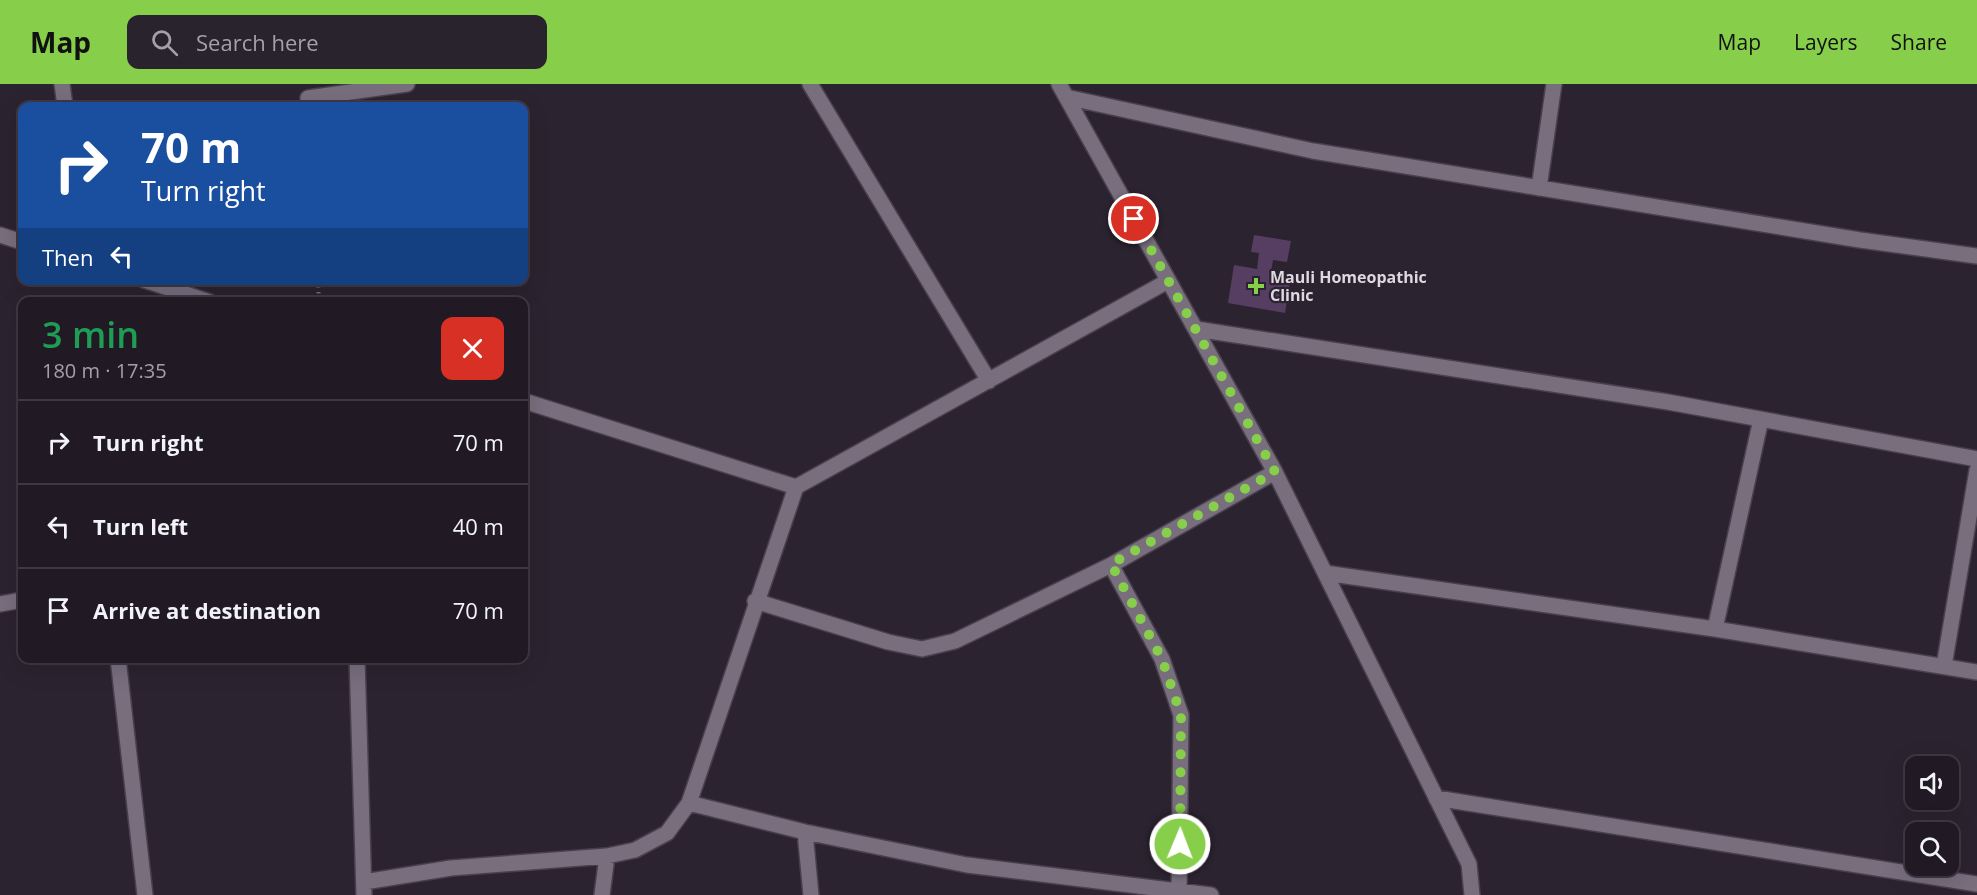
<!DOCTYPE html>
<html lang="en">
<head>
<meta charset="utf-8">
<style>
  body { margin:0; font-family:"Open Sans",sans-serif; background:#29232d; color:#f1f3f6; height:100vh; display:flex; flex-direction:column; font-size:22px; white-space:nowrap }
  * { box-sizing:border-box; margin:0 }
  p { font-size:20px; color:#a2a1a7 }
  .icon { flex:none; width:33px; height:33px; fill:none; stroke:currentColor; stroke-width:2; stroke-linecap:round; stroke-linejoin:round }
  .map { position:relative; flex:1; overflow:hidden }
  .drawer { position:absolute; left:18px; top:213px; width:510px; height:366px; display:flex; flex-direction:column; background:#211a25; border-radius:12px; box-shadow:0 6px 24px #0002,0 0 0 2px #3e3842 }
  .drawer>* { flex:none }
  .banner { position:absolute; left:18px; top:18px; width:510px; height:183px; border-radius:12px; box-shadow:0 6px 24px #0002,0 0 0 2px #3e3842; background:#1a4fa0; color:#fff; overflow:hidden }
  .tools { position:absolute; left:1905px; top:672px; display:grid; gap:12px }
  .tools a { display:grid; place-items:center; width:54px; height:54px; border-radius:12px; background:#211a25; box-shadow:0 6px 24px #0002,0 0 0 2px #3e3842; font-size:30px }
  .pin { position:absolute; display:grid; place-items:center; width:51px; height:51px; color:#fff; margin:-26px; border:3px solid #fff; border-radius:50%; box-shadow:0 2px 6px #0007 }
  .me { position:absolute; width:66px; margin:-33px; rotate:1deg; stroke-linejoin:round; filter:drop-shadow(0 0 4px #0008) }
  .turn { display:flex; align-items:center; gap:21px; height:126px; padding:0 24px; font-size:27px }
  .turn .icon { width:78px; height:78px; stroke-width:2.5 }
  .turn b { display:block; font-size:42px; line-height:51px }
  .then { display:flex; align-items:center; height:57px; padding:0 24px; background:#0003; gap:12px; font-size:22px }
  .round { display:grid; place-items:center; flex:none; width:63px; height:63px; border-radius:12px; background:#29232d }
  .headline { display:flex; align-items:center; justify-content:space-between; height:102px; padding:0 24px }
  h1 { font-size:36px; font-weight:600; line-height:45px; color:#1e9e55 }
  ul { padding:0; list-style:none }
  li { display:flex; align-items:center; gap:18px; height:84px; padding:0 24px; border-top:2px solid #3e3842 }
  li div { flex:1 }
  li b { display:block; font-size:22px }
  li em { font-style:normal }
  header { display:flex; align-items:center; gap:36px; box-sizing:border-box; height:84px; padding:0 30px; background:#87cf4a; color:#111 }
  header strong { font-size:28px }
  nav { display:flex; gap:33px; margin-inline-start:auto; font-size:21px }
  .search { width:420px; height:54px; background:#29232d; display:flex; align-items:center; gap:15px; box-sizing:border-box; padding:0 21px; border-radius:12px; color:#a2a1a7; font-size:22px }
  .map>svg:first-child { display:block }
</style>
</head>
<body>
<header>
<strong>Map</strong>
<div class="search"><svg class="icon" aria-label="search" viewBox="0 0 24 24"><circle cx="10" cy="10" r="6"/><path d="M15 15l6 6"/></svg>Search here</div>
<nav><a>Map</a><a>Layers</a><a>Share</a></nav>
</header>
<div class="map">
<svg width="1977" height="811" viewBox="0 0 1977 811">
  <rect width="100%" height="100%" fill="#2c2331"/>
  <path fill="#553e61" d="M1254 151 1291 157 1287 178 1273 176 1271 188 1291 191 1285 229 1228 219 1234 181 1257 185 1259 169 1251 168Z"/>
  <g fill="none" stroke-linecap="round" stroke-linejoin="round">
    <defs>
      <path id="minor" d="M62 0 65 22
        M810 0 989 297
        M1059 0 1275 388 1469 780 1472 811
        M1066 13 1313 67 1860 156 1977 172
        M308 14 407 0
        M1539 104 1554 0
        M0 151 22 158
        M144 196 210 218
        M1196 245 1668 318 1977 375
        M524 317 796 403
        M1111 481 1162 575 1181 631 1179 807
        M1325 489 1715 545 1977 588
        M755 517 888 558 922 565 955 557 1111 481 1275 388
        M0 520 22 516
        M1715 545 1761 335
        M118 574 145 811
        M357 574 364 811
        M1944 582 1977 386
        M1436 714 1977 800
        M689 719 805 748 967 781 1211 811
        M805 748 811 811
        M364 798 451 784 607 772 635 766 667 749 689 719 796 403 1168 197
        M602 811 607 772"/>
    </defs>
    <use href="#minor" stroke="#48414c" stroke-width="18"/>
    <path stroke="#776f7b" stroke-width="4" stroke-dasharray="1.5 4.5" stroke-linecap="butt" d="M318 196 319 218"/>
    <use href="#minor" stroke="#786e7e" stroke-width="15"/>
  </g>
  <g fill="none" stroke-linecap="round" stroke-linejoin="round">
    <path stroke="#87cf4a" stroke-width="10" stroke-dasharray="0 18" d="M1134 135 1275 388 1111 480 1162 575 1181 631 1180 760"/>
  </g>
  <path fill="#87cf4a" stroke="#2c2331" stroke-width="2" d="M1253 193h6v6h6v6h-6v6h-6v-6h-6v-6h6z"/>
  <g text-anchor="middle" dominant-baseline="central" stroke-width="4.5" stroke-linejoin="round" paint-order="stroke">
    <g font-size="16" font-weight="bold" fill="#ddd8e1" stroke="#2c2331" text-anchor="start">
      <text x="1270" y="193">Mauli Homeopathic<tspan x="1270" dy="18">Clinic</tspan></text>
    </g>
  </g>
</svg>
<div class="tools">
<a><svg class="icon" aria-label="sound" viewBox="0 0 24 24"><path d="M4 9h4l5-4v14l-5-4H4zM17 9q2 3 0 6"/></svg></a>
<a><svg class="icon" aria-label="search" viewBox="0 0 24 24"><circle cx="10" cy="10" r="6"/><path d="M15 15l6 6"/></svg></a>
</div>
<div class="pin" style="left:1134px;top:135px;background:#d93025"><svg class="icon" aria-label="arrive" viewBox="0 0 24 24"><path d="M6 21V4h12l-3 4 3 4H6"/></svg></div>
<svg class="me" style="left:1180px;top:760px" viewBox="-20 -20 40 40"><circle r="17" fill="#87cf4a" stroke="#fff" stroke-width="3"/><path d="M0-11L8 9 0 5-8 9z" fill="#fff"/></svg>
<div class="banner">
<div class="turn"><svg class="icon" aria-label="right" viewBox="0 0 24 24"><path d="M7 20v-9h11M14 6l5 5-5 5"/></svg><div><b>70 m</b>Turn right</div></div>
<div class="then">Then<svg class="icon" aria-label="left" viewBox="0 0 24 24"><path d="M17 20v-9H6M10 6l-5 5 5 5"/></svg></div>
</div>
<section class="drawer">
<div class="headline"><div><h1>3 min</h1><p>180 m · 17:35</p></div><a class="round" style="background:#d93025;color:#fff"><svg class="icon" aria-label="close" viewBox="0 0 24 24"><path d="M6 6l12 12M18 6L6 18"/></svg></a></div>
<ul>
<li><svg class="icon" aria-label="right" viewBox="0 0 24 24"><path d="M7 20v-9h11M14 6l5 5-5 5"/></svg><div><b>Turn right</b></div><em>70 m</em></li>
<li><svg class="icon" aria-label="left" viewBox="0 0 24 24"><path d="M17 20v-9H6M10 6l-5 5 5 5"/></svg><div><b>Turn left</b></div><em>40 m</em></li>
<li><svg class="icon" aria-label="arrive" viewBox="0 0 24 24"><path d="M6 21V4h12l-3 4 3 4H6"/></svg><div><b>Arrive at destination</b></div><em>70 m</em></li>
</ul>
</section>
</div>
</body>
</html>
